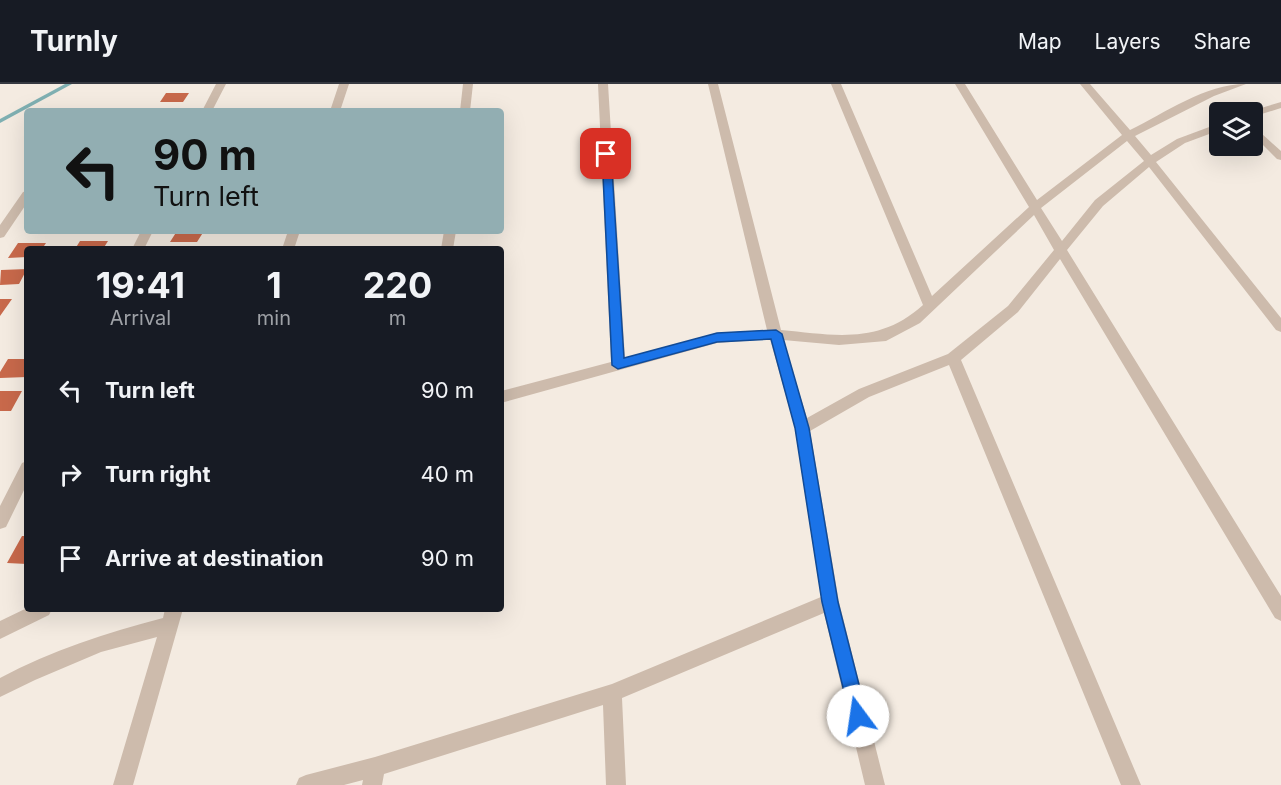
<!DOCTYPE html>
<html lang="en">
<head>
<meta charset="utf-8">
<style>
  body { margin:0; font-family:Inter,sans-serif; background:#20242c; color:#f1f3f6; height:100vh; display:flex; flex-direction:column; font-size:22px; white-space:nowrap }
  * { box-sizing:border-box; margin:0 }
  p { font-size:20px; color:#9ea1a6 }
  .icon { flex:none; width:33px; height:33px; fill:none; stroke:currentColor; stroke-width:2; stroke-linecap:round; stroke-linejoin:round }
  .map { position:relative; flex:1; overflow:hidden }
  .details { position:absolute; left:24px; top:162px; width:480px; height:366px; display:flex; flex-direction:column; background:#171b24; border-radius:6px; box-shadow:0 6px 24px #0002 }
  .details>* { flex:none }
  .top-card { position:absolute; left:24px; top:24px; width:480px; height:126px; border-radius:6px; box-shadow:0 6px 24px #0002; background:#92aeb2; color:#111; overflow:hidden }
  .buttons { position:absolute; left:1209px; top:18px; display:grid; gap:12px }
  .buttons a { display:grid; place-items:center; width:54px; height:54px; border-radius:6px; background:#171b24; box-shadow:0 6px 24px #0002; font-size:30px }
  .pin { position:absolute; display:grid; place-items:center; width:51px; height:51px; color:#fff; margin:-26px; border-radius:12px; box-shadow:0 3px 9px #0006 }
  .me { position:absolute; width:66px; margin:-33px; rotate:346deg; stroke-linejoin:round; filter:drop-shadow(0 0 4px #0008) }
  .turn { display:flex; align-items:center; gap:21px; height:126px; padding:0 30px; font-size:27px }
  .turn .icon { width:78px; height:78px; stroke-width:2.5 }
  .turn b { display:block; font-size:42px; line-height:51px }
  .eta { display:flex; justify-content:space-evenly; align-items:center; height:102px; text-align:center }
  .eta b { font-size:36px; font-weight:700; line-height:42px }
  ul { padding:0; list-style:none }
  li { display:flex; align-items:center; gap:18px; height:84px; padding:0 30px }
  li div { flex:1 }
  li b { display:block; font-size:22px }
  li em { font-style:normal }
  header { display:flex; align-items:center; gap:36px; box-sizing:border-box; height:84px; padding:0 30px; background:#171b24; border-bottom:2px solid #363941 }
  header strong { font-size:28px }
  nav { display:flex; gap:33px; margin-inline-start:auto; font-size:21px }
  .map>svg:first-child { display:block }
</style>
</head>
<body>
<header>
<strong>Turnly</strong>
<nav><a>Map</a><a>Layers</a><a>Share</a></nav>
</header>
<div class="map">
<svg width="1281" height="701" viewBox="0 0 1281 701">
  <rect width="100%" height="100%" fill="#f4ebe1"/>
  <g fill="none" stroke-linecap="round" stroke-linejoin="round">
    <path fill="#7fb0b2" fill-rule="evenodd" d="M65 0H72L0 39V35Z"/>
  </g>
  <path fill="#c8694b" d="M166 9H189L183 18H160Z
    M177 147H204L197 158H170Z
    M80 157H108L103 165H75Z
    M18 159H46L42 165H27V173L8 174Z
    M27 185 19 200 0 201 1 186Z
    M0 215H12L0 232Z
    M8 275H27V293L0 294V288Z
    M0 307H22L11 327H0Z
    M22 452H27V480L7 479Z"/>
  <g fill="none" stroke-linecap="round" stroke-linejoin="round">
    <path fill="#cdbbac" fill-rule="evenodd" d="M216 0H226L212 27H202Z
      M339 0H349L340 27H330Z
      M463 0H473L470 27H460Z
      M598 0H608L625 274 717 249 767 246 708 0H718L781 246C834 251 879 261 923 221L831 0H841L932 212 1029 123 955 0H965L1037 116 1122 51 1080 0H1090L1130 46C1165 29 1205 0 1246 0L1214 12 1135 52 1151 71 1177 55 1220 39V46L1185 59 1156 78 1281 234V248L1276 246 1149 83 1103 122 1067 166 1281 512V537L1275 534 1060 175 1018 228 961 276 1141 701H1121L949 281 869 313 810 347 839 518 885 701H865L824 529 622 614 626 701H606L603 621 384 690 382 701H362L363 696 344 701H296L299 694 306 691 375 673 612 600 821 513 795 344 770 255 717 259 501 319V307L611 278ZM1127 57 1144 77 1095 116 1062 157 1041 124ZM1034 131 1054 166 1008 222 948 270 859 305 807 334 783 256 839 261 886 257 920 239Z
      M1281 18V24L1252 33V28H1248Z
      M1252 41 1281 67V76L1277 75 1252 50Z
      M27 107V119L4 153 0 154V141L23 108Z
      M141 147H153L144 165H132Z
      M288 147H300L294 165H282Z
      M444 147H456L453 165H441Z
      M27 377V400L6 443 0 445V422L22 379Z
      M27 524 52 525 49 531 0 555V537Z
      M165 525H183L133 701H113L157 553 101 568 35 596 0 613V594C52 566 106 549 163 534Z"/>
  </g>
  <path fill="#1a73e8" stroke="#114b97" stroke-width="1.5" d="M606 67 611 70 624 274 717 249 776 246 782 250 809 344 838 518 867 632 865 638 858 641 852 638 850 632 822 518 795 344 771 255 717 258 618 285 612 281 602 70Z"/>
</svg>
<div class="buttons">
<a><svg class="icon" aria-label="layers" viewBox="0 0 24 24"><path d="M12 4l9 5-9 5-9-5zM3 14l9 5 9-5"/></svg></a>
</div>
<div class="pin" style="left:606px;top:70px;background:#d93025"><svg class="icon" aria-label="arrive" viewBox="0 0 24 24"><path d="M6 21V4h12l-3 4 3 4H6"/></svg></div>
<svg class="me" style="left:858px;top:632px" viewBox="-20 -20 40 40"><circle r="19" fill="#fff"/><path d="M0-13L10 11 0 6-10 11z" fill="#1a73e8"/></svg>
<div class="top-card">
<div class="turn"><svg class="icon" aria-label="left" viewBox="0 0 24 24"><path d="M17 20v-9H6M10 6l-5 5 5 5"/></svg><div><b>90 m</b>Turn left</div></div>
</div>
<section class="details">
<div class="eta">
<div><b>19:41</b><p>Arrival</p></div>
<div><b>1</b><p>min</p></div>
<div><b>220</b><p>m</p></div>
</div>
<ul>
<li><svg class="icon" aria-label="left" viewBox="0 0 24 24"><path d="M17 20v-9H6M10 6l-5 5 5 5"/></svg><div><b>Turn left</b></div><em>90 m</em></li>
<li><svg class="icon" aria-label="right" viewBox="0 0 24 24"><path d="M7 20v-9h11M14 6l5 5-5 5"/></svg><div><b>Turn right</b></div><em>40 m</em></li>
<li><svg class="icon" aria-label="arrive" viewBox="0 0 24 24"><path d="M6 21V4h12l-3 4 3 4H6"/></svg><div><b>Arrive at destination</b></div><em>90 m</em></li>
</ul>
</section>
</div>
</body>
</html>
